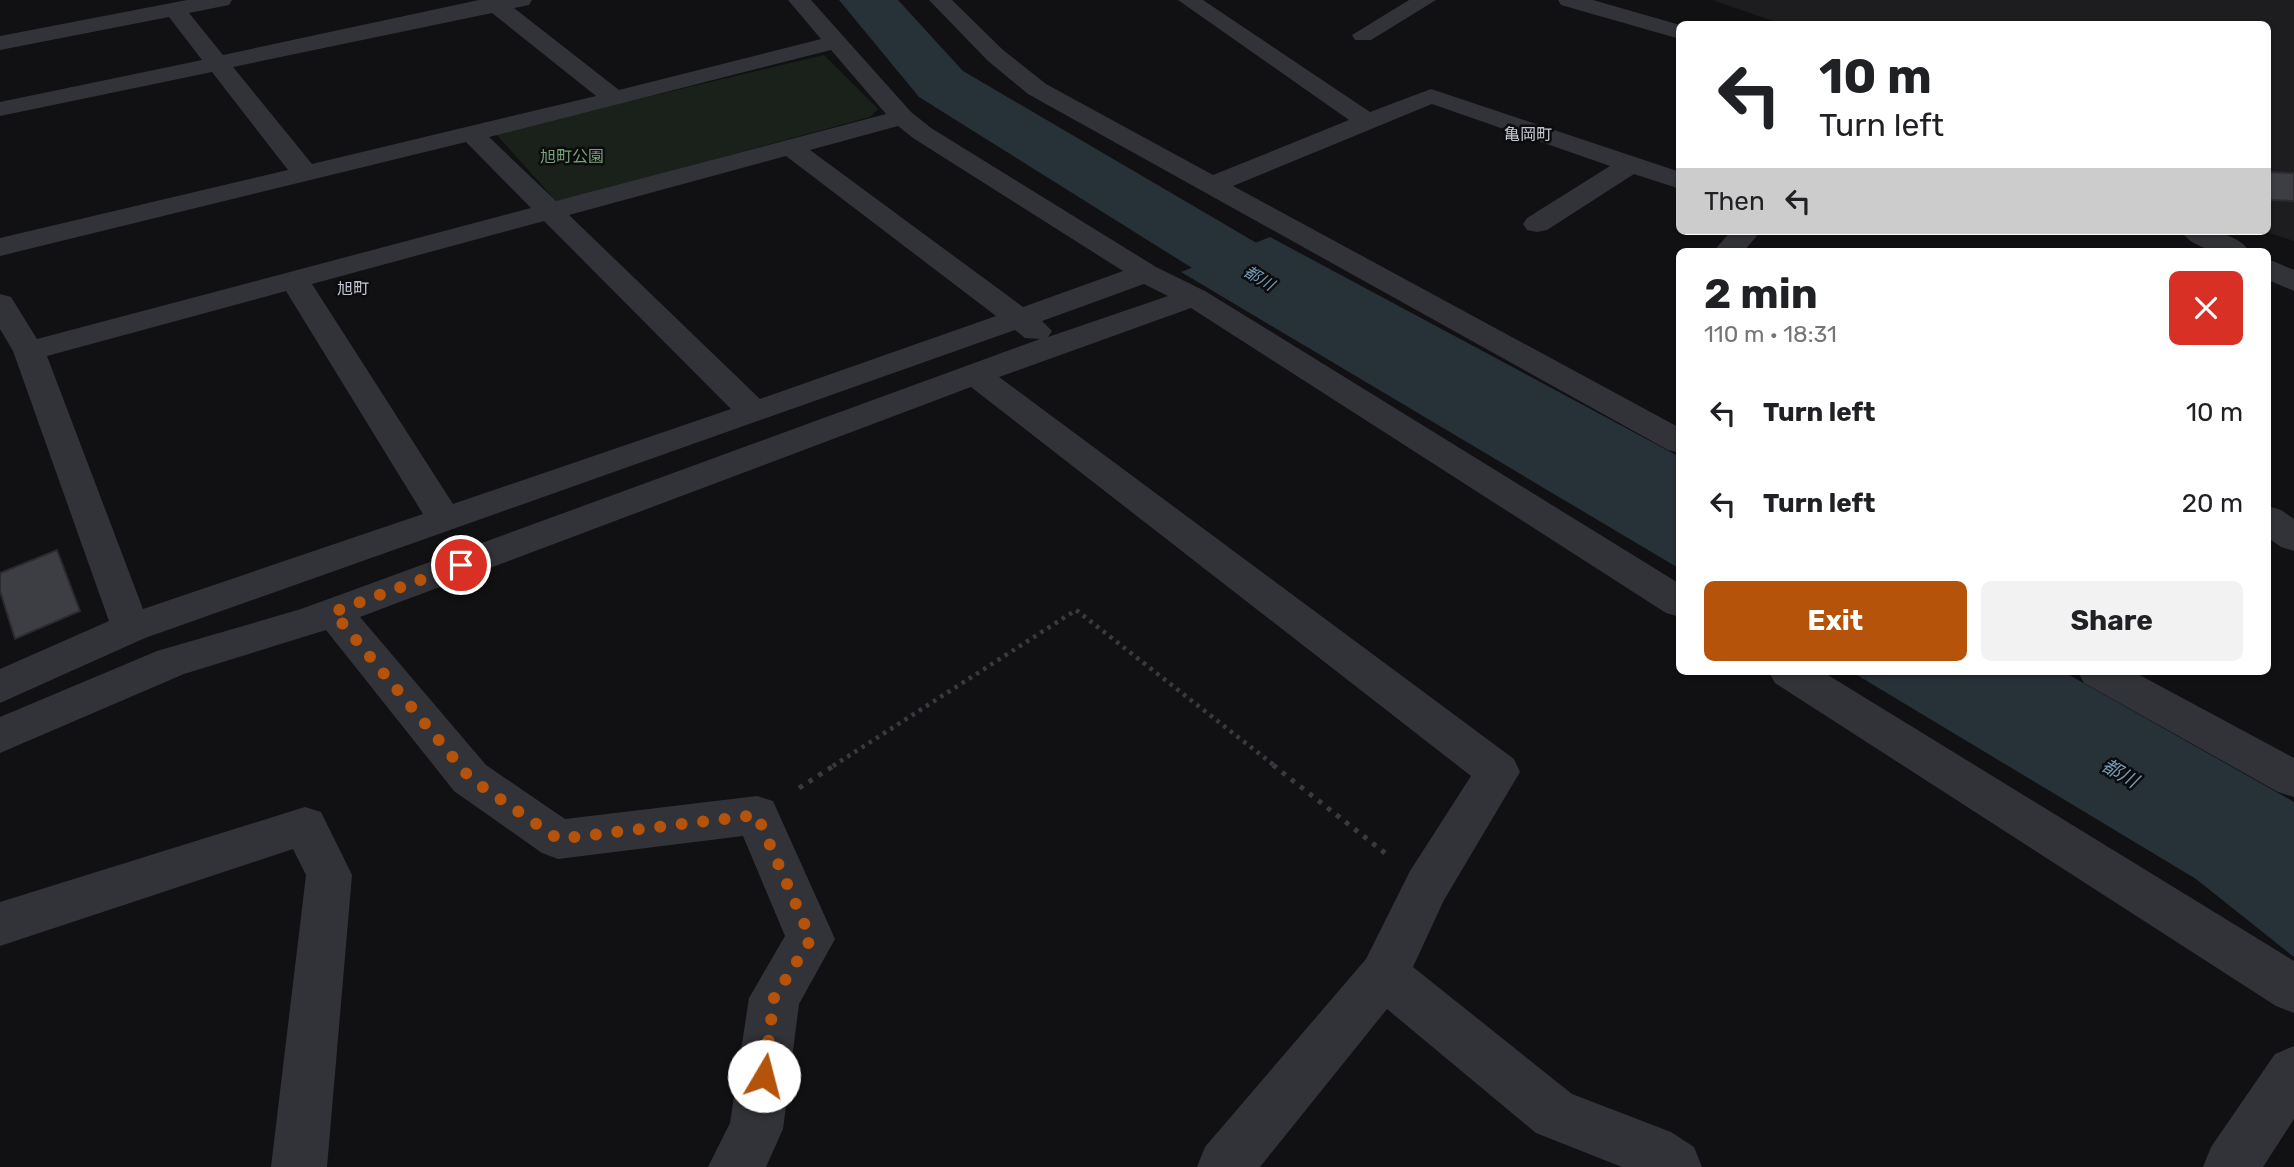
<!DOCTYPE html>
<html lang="en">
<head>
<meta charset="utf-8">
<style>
  body { margin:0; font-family:Rubik,"Noto Sans JP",sans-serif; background:#f2f2f2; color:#202124; height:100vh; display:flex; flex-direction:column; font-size:26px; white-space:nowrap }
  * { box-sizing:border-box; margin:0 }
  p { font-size:23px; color:#757577 }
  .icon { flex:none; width:38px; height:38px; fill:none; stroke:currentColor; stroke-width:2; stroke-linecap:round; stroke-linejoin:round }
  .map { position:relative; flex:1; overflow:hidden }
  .details { position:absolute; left:1676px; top:248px; width:595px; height:427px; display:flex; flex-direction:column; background:#fff; border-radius:10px; box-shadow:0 2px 5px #0004 }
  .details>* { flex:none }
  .guide { position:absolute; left:1676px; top:21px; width:595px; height:214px; border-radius:10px; box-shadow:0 2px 5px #0004; background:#fff; color:#202124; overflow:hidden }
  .pin { position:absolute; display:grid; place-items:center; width:60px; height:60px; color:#fff; margin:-30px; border:4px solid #fff; border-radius:50%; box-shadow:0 2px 7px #0007 }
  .me { position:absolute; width:77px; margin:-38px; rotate:8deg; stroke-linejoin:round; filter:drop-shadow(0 0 5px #0008) }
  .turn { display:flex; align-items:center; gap:24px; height:147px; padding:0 28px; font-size:32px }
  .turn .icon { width:91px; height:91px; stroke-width:2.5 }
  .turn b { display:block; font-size:49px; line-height:60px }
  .then { display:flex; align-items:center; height:66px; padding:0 28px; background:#0003; gap:14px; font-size:26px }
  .round { display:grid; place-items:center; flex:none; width:74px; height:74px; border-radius:10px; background:#f2f2f2 }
  .head { display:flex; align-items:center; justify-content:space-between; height:119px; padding:0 28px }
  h1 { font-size:42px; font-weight:700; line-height:52px }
  .button { display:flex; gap:14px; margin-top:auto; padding:14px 28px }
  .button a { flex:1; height:80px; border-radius:10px; background:#b45309; color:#fff; font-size:28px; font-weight:700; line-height:80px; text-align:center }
  .button a+a { background:#f2f2f2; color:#202124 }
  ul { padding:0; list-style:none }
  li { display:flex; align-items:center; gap:21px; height:91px; padding:0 28px }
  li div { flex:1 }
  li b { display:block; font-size:26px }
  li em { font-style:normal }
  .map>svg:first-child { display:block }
</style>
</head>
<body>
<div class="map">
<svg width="2294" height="1167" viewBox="0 0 2294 1167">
  <rect width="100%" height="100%" fill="#111113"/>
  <path fill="#1d1d20" d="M1712 0H2294V241L2263 231H2268V24H1782Z"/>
  <path fill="#19211a" d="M824 55 878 109 870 117 557 202 495 133Z"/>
  <path fill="#273138" d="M1270 237 1680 457V569L1181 272Z
    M1852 672H2064L2294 802V957L2196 879Z"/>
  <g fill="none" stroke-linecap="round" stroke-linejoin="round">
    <path fill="#273138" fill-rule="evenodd" d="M839 0H898L963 71 1373 311 1385 328 1373 345 1344 353 1315 345 919 97Z"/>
  </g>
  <path fill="#3d3e43" stroke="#2b2b2f" stroke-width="2" d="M2268 172 2294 173V201L2268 200Z
    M57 550 80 611 15 639 0 591V573Z"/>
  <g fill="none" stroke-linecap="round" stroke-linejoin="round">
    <path stroke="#383a3f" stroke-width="4.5" stroke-dasharray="3.5 5" stroke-linecap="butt" d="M833 766 1076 610 1275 766"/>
    <path stroke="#383a3f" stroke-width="5" stroke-dasharray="4.5 7" stroke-linecap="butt" d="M1273 765 1385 853
      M799 788 835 765"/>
    <path fill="#323338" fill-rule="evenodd" d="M187 0H232L229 5 189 13 223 55 479 0H532L529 5 514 8 619 90 821 39 788 0H811L911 112 931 128 1156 267 1205 291 1680 584V617L1666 613 1191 308 999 377 1514 759 1520 772 1444 900 1413 967 1572 1094 1671 1132 1694 1147 1702 1167H1622L1536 1133 1387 1009 1260 1167H1197L1205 1147 1366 959 1410 871 1471 776 971 387 360 617 486 765 565 819 757 796 773 801 835 939 799 1004 783 1129 766 1167H708L730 1123 749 998 785 936 743 836 558 859 542 853 454 791 326 630 184 674 0 753V717L157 651 301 609 1040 339 1025 338 1015 330 145 638 0 703V669L109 621 13 351 0 329V294L11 297 37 339 531 208 466 142 0 256V238L288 170 212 72 0 116V102L202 60 169 17 0 50V36ZM492 13 596 96 312 164 233 67ZM831 50 886 114 556 201 489 137ZM898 126 913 138 1123 271 1023 307 810 150ZM786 156 996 316 760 399 569 215ZM544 221 731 409 453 504 312 284ZM1144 284 1168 296 1048 337 1052 331 1042 321ZM286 291 423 514 143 609 47 356Z
      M929 0H952L1003 50 1046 84 1213 175 1349 120 1178 0H1203L1370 112 1431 89 1680 172V189L1634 174 1547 230 1537 232 1527 230 1523 224 1527 218 1610 166 1432 104 1233 186 1680 428V453L1668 450 1028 94 987 60Z
      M1409 0H1436L1371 40H1355L1352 35Z
      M1558 0H1593L1680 25V39L1561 5Z
      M1731 231H1761L1743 252H1713Z
      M2181 231C2205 231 2235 230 2250 252 2226 252 2196 253 2181 231Z
      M2268 259 2294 270V291L2268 280Z
      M2268 506 2281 510 2294 519V551L2281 547 2268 538Z
      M1769 672H1823L2294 961V1013L2276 1006 1775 683Z
      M2078 672H2134L2294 758V797L2278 792 2084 683Z
      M305 807 321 812 352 875 327 1167H271L306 875 293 849 0 946V902Z
      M2294 1046V1119L2263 1167H2203L2211 1147 2275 1054Z"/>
  </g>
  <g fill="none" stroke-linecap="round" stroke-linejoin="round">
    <path stroke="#b45309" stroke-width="12" stroke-dasharray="0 21.6" d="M461 565 333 612 470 778 558 839 757 815 811 939 774 998 764 1076"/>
  </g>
  <g text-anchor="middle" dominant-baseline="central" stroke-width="5" stroke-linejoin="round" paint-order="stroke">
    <g font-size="16" fill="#c3c7d1" stroke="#0c0c0e">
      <text x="1528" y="134">亀岡町</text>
      <text x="353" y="288">旭町</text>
    </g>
    <g font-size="16" fill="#76a277" stroke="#0c0c0e">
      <text x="572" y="156">旭町公園</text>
    </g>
    <g font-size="16" font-style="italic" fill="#7499b4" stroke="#0c0c0e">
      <text transform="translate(1259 278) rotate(31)">都川</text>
    </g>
    <g font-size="19" font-style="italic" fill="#7499b4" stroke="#0c0c0e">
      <text transform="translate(2120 773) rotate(30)">都川</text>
    </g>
  </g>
</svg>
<div class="pin" style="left:461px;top:565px;background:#d93025"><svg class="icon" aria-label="arrive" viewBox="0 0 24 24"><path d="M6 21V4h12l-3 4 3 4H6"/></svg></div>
<svg class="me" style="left:764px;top:1076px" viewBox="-20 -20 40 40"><circle r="19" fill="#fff"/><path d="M0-13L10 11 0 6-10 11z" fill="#b45309"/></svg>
<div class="guide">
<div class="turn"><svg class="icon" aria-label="left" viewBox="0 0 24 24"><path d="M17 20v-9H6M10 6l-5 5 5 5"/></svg><div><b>10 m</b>Turn left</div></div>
<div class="then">Then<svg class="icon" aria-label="left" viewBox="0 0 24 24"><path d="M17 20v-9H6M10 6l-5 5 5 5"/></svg></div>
</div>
<section class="details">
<div class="head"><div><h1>2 min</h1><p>110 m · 18:31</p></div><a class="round" style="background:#d93025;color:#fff"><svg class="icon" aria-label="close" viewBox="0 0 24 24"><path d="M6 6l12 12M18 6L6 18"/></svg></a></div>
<ul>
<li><svg class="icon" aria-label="left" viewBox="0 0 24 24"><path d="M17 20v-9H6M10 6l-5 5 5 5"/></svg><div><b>Turn left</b></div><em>10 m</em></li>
<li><svg class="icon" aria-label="left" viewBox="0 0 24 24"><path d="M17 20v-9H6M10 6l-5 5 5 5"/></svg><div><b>Turn left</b></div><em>20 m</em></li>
</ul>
<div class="button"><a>Exit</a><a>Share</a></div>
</section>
</div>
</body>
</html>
